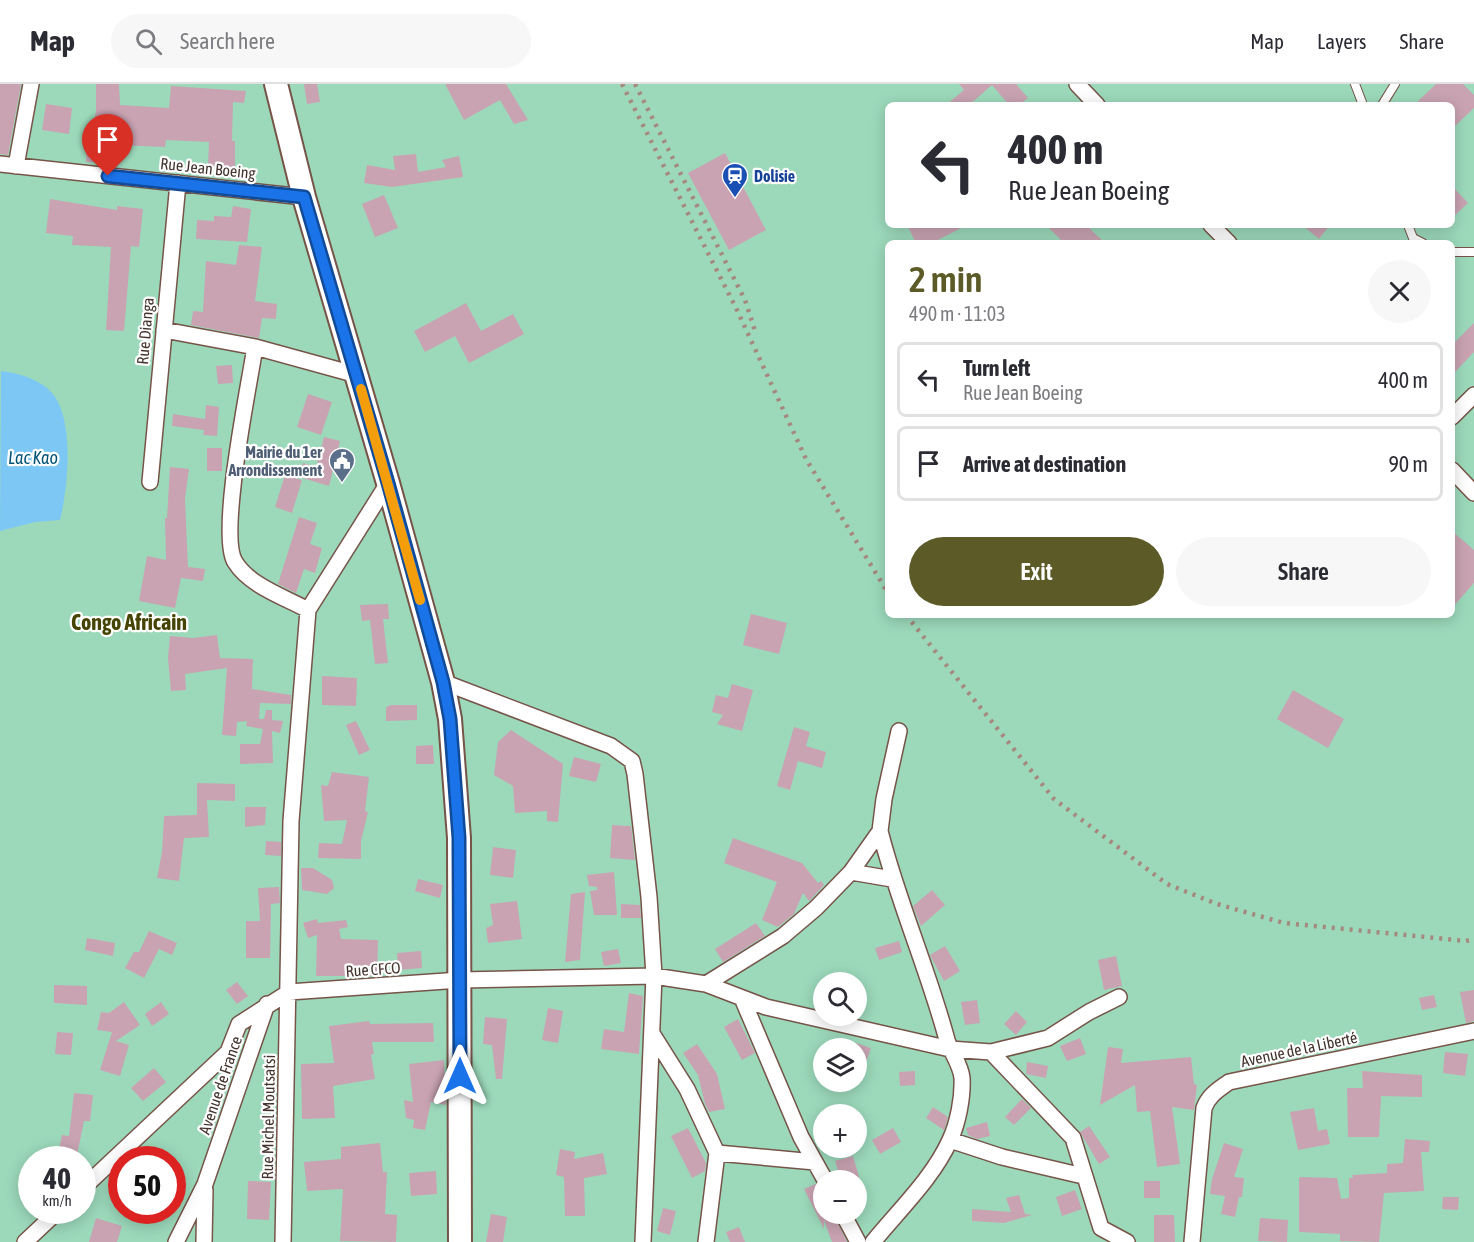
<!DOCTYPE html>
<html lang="en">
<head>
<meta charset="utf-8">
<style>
  body { margin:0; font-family:"Asap Condensed",sans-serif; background:#f7f7f7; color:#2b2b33; height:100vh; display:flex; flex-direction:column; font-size:22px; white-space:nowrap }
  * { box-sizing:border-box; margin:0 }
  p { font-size:20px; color:#7c7c81 }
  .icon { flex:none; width:33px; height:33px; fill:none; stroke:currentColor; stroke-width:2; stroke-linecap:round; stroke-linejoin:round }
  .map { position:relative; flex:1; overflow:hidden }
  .details { position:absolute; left:885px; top:156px; width:570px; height:378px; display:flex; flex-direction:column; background:#fff; border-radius:9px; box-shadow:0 3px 15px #0003 }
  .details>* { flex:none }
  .top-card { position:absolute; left:885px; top:18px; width:570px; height:126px; border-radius:9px; box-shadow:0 3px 15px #0003; background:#fff; color:#2b2b33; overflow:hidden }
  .controls { position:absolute; left:813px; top:888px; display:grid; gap:12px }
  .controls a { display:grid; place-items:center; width:54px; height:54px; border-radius:50%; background:#fff; box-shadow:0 3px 15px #0003; font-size:30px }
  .speed { position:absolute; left:18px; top:1062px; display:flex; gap:12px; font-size:30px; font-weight:700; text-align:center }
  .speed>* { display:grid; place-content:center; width:78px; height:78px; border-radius:50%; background:#fff; box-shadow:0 3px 15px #0003; line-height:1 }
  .speed small { font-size:15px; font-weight:400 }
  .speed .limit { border:9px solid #d22; background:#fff; color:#111 }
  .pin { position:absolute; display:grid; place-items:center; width:51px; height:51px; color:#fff; margin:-62px -26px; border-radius:50% 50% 50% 0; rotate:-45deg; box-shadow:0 0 6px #0007 }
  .pin .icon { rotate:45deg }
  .me { position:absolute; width:66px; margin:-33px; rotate:0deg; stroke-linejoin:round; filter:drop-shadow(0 0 4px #0008) }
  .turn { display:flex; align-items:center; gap:21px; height:126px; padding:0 24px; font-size:27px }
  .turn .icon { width:78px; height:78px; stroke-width:2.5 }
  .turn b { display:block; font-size:42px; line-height:51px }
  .round { display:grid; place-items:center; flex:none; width:63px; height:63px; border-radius:32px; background:#f7f7f7 }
  .overview { display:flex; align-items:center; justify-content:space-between; height:102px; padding:0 24px }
  h1 { font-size:36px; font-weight:600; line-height:45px; color:#5c5b28 }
  .primary-button { display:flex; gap:12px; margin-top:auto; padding:12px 24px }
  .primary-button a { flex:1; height:69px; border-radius:36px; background:#5c5b28; color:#fff; font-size:24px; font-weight:600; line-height:69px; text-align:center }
  .primary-button a+a { background:#f7f7f7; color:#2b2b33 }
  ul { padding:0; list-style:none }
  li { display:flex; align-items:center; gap:18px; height:75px; margin:0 12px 9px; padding:0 12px; border:3px solid #e1e1e2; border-radius:9px }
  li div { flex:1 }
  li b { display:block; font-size:22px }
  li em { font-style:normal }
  header { display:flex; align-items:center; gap:36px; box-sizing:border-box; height:84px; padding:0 30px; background:#fff; border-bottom:2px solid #e1e1e2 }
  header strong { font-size:28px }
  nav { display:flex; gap:33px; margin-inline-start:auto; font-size:21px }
  .search { width:420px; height:54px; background:#f7f7f7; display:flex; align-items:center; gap:15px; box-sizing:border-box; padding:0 21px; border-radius:33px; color:#7c7c81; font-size:22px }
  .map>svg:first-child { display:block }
</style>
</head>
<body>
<header>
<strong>Map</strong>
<div class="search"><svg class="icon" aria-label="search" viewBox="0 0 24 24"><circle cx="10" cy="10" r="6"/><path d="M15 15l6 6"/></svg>Search here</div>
<nav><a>Map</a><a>Layers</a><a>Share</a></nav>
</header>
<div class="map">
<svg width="1474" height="1158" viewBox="0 0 1474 1158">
  <rect width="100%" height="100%" fill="#fed5c7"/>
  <path fill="#9cd9bb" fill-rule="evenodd" d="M0 0H1474V1158H0ZM888 21H1452V141H888ZM888 159H1452V531H888ZM824 898H856V932H824ZM824 964H856V998H824ZM824 1030H856V1064H824ZM32 1076H82V1126H32ZM122 1076H172V1126H122ZM824 1096H856V1130H824Z"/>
  <path fill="#7dc7f4" d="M1 287C18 289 40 295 52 309 75 336 68 404 60 436L35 438 0 447Z"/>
  <path fill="#c9a3b2" d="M0 0H21L8 71 0 70Z
    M96 0H119L120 21 169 24 171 2 246 7 244 19 233 18 232 57H235V83H208L209 58 166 56 165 63 116 61V79L86 78 87 42 93 43 96 27Z
    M304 0H317L320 18 307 20Z
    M445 0H506L528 36 514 40 500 16 464 36Z
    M959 0H1016L1028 14 1019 21H1009L992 1 969 21H946L964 6Z
    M1436 0H1463L1474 11V24L1452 45V21H1414Z
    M46 20 72 24 69 50 42 46Z
    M725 69 766 146 729 166 688 89Z
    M416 70 418 88 446 83 442 76 459 72 463 93 392 103 364 99 367 81 395 86 393 72Z
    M1452 102 1468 119 1452 134Z
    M384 111 398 144 375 153 362 120Z
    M50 115 117 126V122L143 125 139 163 131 162 124 247 106 246 111 163 72 161 73 152 46 149Z
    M233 122 251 125 247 158 196 155 197 136 214 137V132L231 133Z
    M907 141H967L932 159H916Z
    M1046 141H1086L1105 159H1064Z
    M1302 141H1330L1319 155Z
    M239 161 262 163 255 217 277 220 276 235 262 234 259 254 191 241 193 227 203 228 206 177 236 181Z
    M466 219 481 247 513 230 524 250 469 279 455 252 425 268 414 247Z
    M1474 239V268L1452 291V261Z
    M232 281 233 299 218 300 216 282Z
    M308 310 332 318 321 351 297 343Z
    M206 321 219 323 217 352 203 351 204 346 172 342 173 330 205 335Z
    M324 353 340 357 329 402 299 393 303 379 316 383Z
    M207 364H222V387H207Z
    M170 383 189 385 185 415 188 483 205 485 203 497 181 494 175 524 139 517 147 472 166 476 165 434H167Z
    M285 391 302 396 292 429 275 423Z
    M299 433 317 439 310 460 322 464 315 489 304 485 296 509 278 500Z
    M1452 447 1474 466V499L1452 524Z
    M388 520 389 535H383L388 579 375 580 370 536 362 537 360 521Z
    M751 530 787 539 779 570 743 561Z
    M217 551 220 574 253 575 252 605 291 611V620L260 619 259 635H264L266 626H272V636L283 637 280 649 272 647 273 679 240 680V660H260L263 645 246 642 247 637 237 638 236 652 222 651 227 584 185 590 186 606 171 607 168 574 170 552 193 554Z
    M322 592 357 594 356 622 322 621Z
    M732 600 753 606 742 647 717 640 723 631 712 628 716 611 728 614Z
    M1293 606 1344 635 1328 664 1277 635Z
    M391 621H417V636L386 637V623Z
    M356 637 370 666 359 671 346 641Z
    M794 643 810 648 806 662 826 668 822 684 798 677 790 706 777 702Z
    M511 646 563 680 558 738 547 737V727L515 729 513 702 494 691 498 658Z
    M433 661 434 680H416V662Z
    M574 673 601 680 596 698 569 692Z
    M332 688 369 693 365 727 368 728 361 757V775L318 774 319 759 342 760 347 736 324 737 321 701 328 702Z
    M197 699 235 700V717L207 716 209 753 184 754 179 797 157 794 162 768 164 732 197 731Z
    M245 723H266L265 741 245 743Z
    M612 741 631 742 635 776 610 774Z
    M733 754 802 779 818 799 821 797 824 801 809 817 803 809 794 830 778 843 762 836 777 798 724 779Z
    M266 757 281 758V772L265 771Z
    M493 763 516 766 513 794 490 791Z
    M301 784H313L332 796 334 804 327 810 302 806Z
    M614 788 617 831H594L590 807 597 806V803L589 802 587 791Z
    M418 795 443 801 440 814 415 807Z
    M279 803 280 819 271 820 270 874H246V837H260L258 804Z
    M932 806 945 821 921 842 913 822Z
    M585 808 580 876 565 878 571 810Z
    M517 817 522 855 488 859 486 844 493 841 490 820Z
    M621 820 640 821 641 834H621Z
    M317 835 318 839 346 836 348 843 339 845 341 855 378 856 377 892H316L317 851 308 854 303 839Z
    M756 839 765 852 723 878 715 865Z
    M149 847 177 859 172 871 159 865 144 894 125 884 134 868H139Z
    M87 854 115 859 113 872 85 866Z
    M899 857 902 868 879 876 875 864Z
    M945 862 960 887 944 897 930 871Z
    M618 865 621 879 604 882 601 868Z
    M421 867 422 884 398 886 397 869Z
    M1116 872 1122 902 1104 906 1098 876Z
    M237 898 248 912 237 920 226 906Z
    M54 901 87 902V921L54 919Z
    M1474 906V937L1466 939 1460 908Z
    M629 909 643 912 639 970 601 965 604 945 624 948Z
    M1434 911 1437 923 1422 926 1419 914Z
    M977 916 980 939 965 941 961 918Z
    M124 918 140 941 116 957 129 961 120 992 100 986 112 948 97 946 101 928 109 929Z
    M161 918 169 930 152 942 145 930Z
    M548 924 563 927 558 959 542 956Z
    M1016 927 1027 938 1016 951 1004 940Z
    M485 933 507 935 502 995H496L492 961 483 960Z
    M738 935 755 969 742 976 724 943Z
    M369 937 370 940 433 939 434 958H372L374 970 371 971 375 995 333 1002 335 1034 302 1035 301 980 334 979 329 942Z
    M57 948 73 949 71 971 55 970Z
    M1080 954 1086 970 1067 977 1060 962Z
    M856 959 871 964 866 978 856 974Z
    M697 960 717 990 725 1025 709 1028 705 1020 698 991 683 969Z
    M1108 963 1123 965 1121 979 1191 973 1194 1000 1197 1001 1194 1026 1172 1023 1180 1080 1157 1083 1150 1027 1137 1028 1135 1001 1100 1021Z
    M1445 968 1468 970 1465 992 1443 989Z
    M444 976 446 1021 431 1018 425 1046 413 1044 414 1036 406 1034 404 1016 413 1018 409 980Z
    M1027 978 1048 982 1046 994 1026 990Z
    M154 984 166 998 143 1017 131 1004Z
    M915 987V1001L900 1002 899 988Z
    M1362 987 1422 991V1013L1381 1012 1379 1053H1348L1347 1004H1363Z
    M74 1009 93 1011 90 1037H84L76 1076H57L62 1051 69 1052Z
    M1022 1015 1031 1024 1014 1041 1005 1033Z
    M933 1023 948 1033 944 1046 926 1034Z
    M1314 1024 1318 1047 1327 1045 1330 1060 1298 1066 1290 1028Z
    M987 1038 990 1052 977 1055 968 1051 966 1044Z
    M1089 1042 1110 1073 1099 1080 1080 1048Z
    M688 1044 706 1079 705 1087 692 1094 671 1052Z
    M893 1044 901 1058 880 1070 872 1056Z
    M1405 1055 1430 1057 1429 1068H1421L1424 1107 1384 1109 1379 1158 1340 1157V1150L1299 1148V1093L1337 1094 1341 1115 1349 1114V1094H1353L1352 1091 1387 1089V1080L1403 1079Z
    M380 1059 383 1088H387L385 1130 397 1131 396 1158 340 1157 343 1105 307 1107 304 1078 341 1075V1063Z
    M1224 1059 1243 1065 1234 1093 1244 1094 1242 1113H1239L1235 1133 1221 1130 1225 1112 1210 1110 1212 1095Z
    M560 1065 575 1068 574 1075 603 1069 607 1090 584 1094 585 1132H565L564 1093 556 1091Z
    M853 1072 860 1096H841L835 1077Z
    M436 1087 437 1110 411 1112 409 1089Z
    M248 1097 271 1098 269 1136 247 1135Z
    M1144 1097H1160V1114H1144Z
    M816 1100 824 1108V1130H833L847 1158H832L824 1136V1145L804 1105Z
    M1075 1106 1082 1125 1062 1132 1056 1113Z
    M1019 1111 1025 1130 1032 1131 1004 1139 972 1137V1125L1011 1128 1006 1114Z
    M1443 1113H1459L1458 1126 1442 1125Z
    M663 1124 676 1127 670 1151 657 1147Z
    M491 1130 507 1133 503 1158H486Z
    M1154 1131H1174L1175 1158H1154Z
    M96 1134 122 1142 117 1158H89Z
    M1260 1134 1288 1136 1287 1158 1258 1157Z
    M739 1143 745 1158H730L726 1148Z"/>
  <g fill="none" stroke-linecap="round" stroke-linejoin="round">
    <defs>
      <path id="service" d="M1355 0 1363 21
        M1382 21 1395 0
        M1408 141 1413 154 1423 159
        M1452 168H1474"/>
      <path id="minor" d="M1077 0 1097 21
        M0 80 304 113
        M16 82 31 0
        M1211 141 1229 159
        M164 246 255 263 357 291
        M255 263C249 302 218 451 235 478 250 502 284 513 308 526
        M1452 333 1474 311
        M1452 386 1474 409
        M150 398 178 99
        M443 598 611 662 632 677 635 690 649 813 654 892 643 1158
        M851 788 892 795
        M706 900 766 923 950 965 991 968 1048 954 1089 928 1119 913
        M742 914 801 1053 825 1096
        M653 951 687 1005 717 1069 706 1158
        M991 968 1073 1054 1101 1144 1127 1158
        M950 1056 1002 1073 1083 1092
        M717 1069 815 1078
        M82 1105 228 968 239 940 289 908 460 896 654 892 706 900 783 852 816 824 851 788 880 747 884 715 899 647
        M843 1130 858 1158
        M25 1158 59 1126
        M176 1158 205 1100 267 920
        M204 1158 205 1106
        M283 1158 291 737 308 526 388 399
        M873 1158C899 1126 933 1094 950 1056 958 1039 963 1013 962 994 961 981 951 968 947 956 928 885 898 818 880 747
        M1192 1158 1204 1024C1209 1011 1218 1006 1229 998L1474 947"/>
      <path id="secondary" d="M276 0 304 113 388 399 443 598 450 635 459 754 460 1158"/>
    </defs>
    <use href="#service" stroke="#765448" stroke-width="10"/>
    <use href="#minor" stroke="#765448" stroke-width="18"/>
    <use href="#secondary" stroke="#765448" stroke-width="26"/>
    <use href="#service" stroke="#fff" stroke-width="8"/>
    <use href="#minor" stroke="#fff" stroke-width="15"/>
    <use href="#secondary" stroke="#fff" stroke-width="22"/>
    <path stroke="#a5887e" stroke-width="4.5" stroke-dasharray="3 6" stroke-linecap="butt" d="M622 0 737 226 806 375 888 509
      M635 0 745 216 755 247
      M906 531 1054 715 1167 800 1217 820 1284 839 1466 857 1474 855"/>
  </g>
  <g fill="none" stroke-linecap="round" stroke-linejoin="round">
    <defs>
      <path id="route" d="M108 92 304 113 388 399 443 598 450 635 459 754 460 992"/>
    </defs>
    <use href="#route" stroke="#114b97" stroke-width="15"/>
    <use href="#route" stroke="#1a73e8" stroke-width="10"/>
    <path stroke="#f59e0b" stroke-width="10" d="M361 305 420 516"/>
  </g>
  <defs>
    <symbol id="station-pin" viewBox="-11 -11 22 30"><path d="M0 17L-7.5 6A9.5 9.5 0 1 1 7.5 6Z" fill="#1a4fb4" stroke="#fff"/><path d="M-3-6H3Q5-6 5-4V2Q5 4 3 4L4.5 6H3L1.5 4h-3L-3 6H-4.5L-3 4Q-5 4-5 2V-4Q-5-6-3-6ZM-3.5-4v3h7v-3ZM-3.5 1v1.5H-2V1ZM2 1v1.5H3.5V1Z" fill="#fff"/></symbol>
    <symbol id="civic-pin" viewBox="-11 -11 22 30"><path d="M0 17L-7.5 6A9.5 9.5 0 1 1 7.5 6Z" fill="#5c6f8a" stroke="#fff"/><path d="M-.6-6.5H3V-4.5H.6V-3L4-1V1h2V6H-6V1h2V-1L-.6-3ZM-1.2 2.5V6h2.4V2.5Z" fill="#fff"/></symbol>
  </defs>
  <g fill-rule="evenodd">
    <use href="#station-pin" x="720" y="77" width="30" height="40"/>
    <use href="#civic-pin" x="327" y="362" width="30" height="40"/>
  </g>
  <g text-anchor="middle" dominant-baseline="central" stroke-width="4.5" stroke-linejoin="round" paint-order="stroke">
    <g font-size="16" fill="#43332d" stroke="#fff">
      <text transform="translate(208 84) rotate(6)">Rue Jean Boeing</text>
      <text transform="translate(145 247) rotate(-85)">Rue Dianga</text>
      <text transform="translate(373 885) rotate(-4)">Rue CFCO</text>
      <text transform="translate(1299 965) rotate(-12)">Avenue de la Liberté</text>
      <text transform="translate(220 1001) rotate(-71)">Avenue de France</text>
      <text transform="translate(268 1033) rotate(-89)">Rue Michel Moutsatsi</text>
    </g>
    <g font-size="16" font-weight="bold" fill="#164399" stroke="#fff" text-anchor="start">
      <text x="754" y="92">Dolisie</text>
    </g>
    <g font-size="16" font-weight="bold" fill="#4e5e75" stroke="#fff" text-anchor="end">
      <text x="322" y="368">Mairie du 1er<tspan x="322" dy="18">Arrondissement</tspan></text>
    </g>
    <g font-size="18" font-style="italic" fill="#005276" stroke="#fff">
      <text x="33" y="373">Lac Kao</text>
    </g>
    <g font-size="22" font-weight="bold" fill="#464402" stroke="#fff">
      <text x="129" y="538">Congo Africain</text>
    </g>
  </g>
</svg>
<div class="controls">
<a><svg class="icon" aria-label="search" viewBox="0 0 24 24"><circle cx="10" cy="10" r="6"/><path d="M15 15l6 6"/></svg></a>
<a><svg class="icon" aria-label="layers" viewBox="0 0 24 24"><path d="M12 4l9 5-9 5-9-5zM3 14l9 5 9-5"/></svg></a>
<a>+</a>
<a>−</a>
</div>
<div class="speed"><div>40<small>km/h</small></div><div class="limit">50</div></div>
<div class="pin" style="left:108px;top:92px;background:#d93025"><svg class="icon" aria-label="arrive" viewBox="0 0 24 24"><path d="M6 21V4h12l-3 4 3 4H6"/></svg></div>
<svg class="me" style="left:460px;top:992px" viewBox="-20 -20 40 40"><path d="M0-17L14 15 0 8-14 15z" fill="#1a73e8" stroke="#fff" stroke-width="4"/></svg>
<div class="top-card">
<div class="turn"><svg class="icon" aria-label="left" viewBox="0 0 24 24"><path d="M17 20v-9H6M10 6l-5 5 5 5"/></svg><div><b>400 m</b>Rue Jean Boeing</div></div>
</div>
<section class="details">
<div class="overview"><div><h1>2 min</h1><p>490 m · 11:03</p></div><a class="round"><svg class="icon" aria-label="close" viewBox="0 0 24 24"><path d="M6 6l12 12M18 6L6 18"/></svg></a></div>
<ul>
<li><svg class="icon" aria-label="left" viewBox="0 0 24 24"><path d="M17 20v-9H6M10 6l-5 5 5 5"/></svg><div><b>Turn left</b><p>Rue Jean Boeing</p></div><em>400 m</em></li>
<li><svg class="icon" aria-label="arrive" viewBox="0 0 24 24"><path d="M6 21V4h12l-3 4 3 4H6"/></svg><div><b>Arrive at destination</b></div><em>90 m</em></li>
</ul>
<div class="primary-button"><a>Exit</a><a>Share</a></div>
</section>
</div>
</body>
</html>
